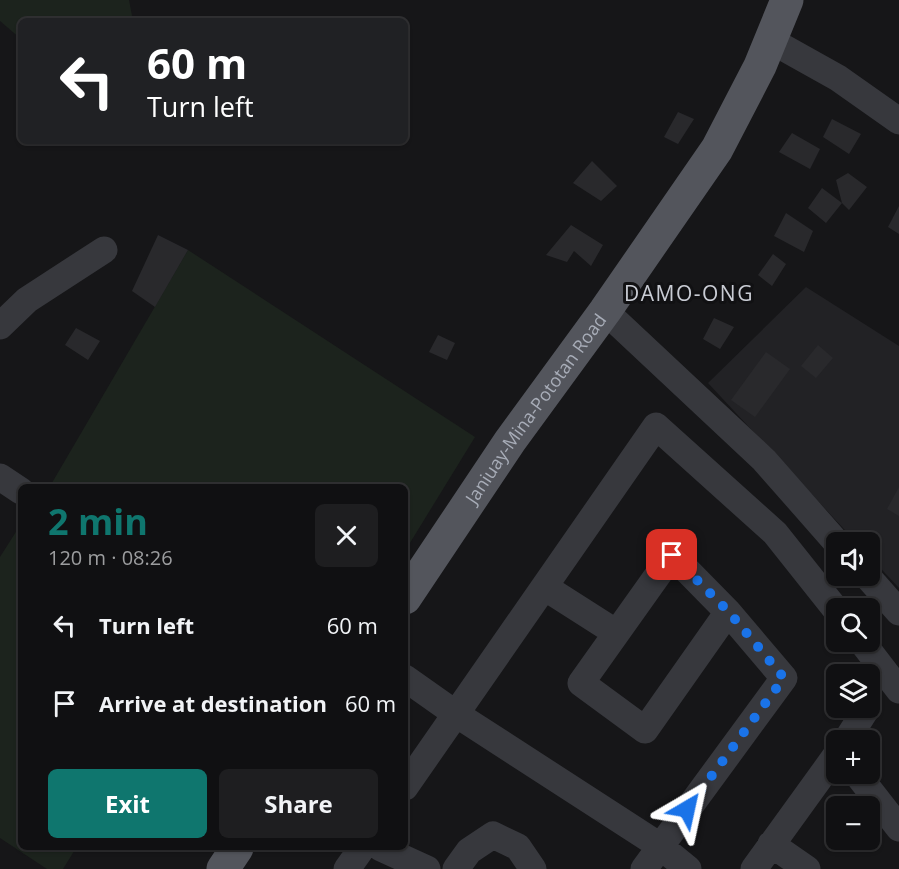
<!DOCTYPE html>
<html lang="en">
<head>
<meta charset="utf-8">
<style>
  body { margin:0; font-family:"Open Sans",sans-serif; background:#1e1e20; color:#f1f3f6; height:100vh; display:flex; flex-direction:column; font-size:22px; white-space:nowrap }
  * { box-sizing:border-box; margin:0 }
  p { font-size:20px; color:#9c9d9f }
  .icon { flex:none; width:33px; height:33px; fill:none; stroke:currentColor; stroke-width:2; stroke-linecap:round; stroke-linejoin:round }
  .map { position:relative; flex:1; overflow:hidden }
  .panel { position:absolute; left:18px; top:484px; width:390px; height:366px; display:flex; flex-direction:column; background:#101012; border-radius:9px; box-shadow:0 2px 4px #0004,0 0 0 2px #303032 }
  .panel>* { flex:none }
  .banner { position:absolute; left:18px; top:18px; width:390px; height:126px; border-radius:9px; box-shadow:0 2px 4px #0004,0 0 0 2px #303032; background:#202124; color:#fff; overflow:hidden }
  .fabs { position:absolute; left:826px; top:532px; display:grid; gap:12px }
  .fabs a { display:grid; place-items:center; width:54px; height:54px; border-radius:9px; background:#101012; box-shadow:0 2px 4px #0004,0 0 0 2px #303032; font-size:30px }
  .pin { position:absolute; display:grid; place-items:center; width:51px; height:51px; color:#fff; margin:-26px; border-radius:12px; box-shadow:0 3px 9px #0006 }
  .me { position:absolute; width:66px; margin:-33px; rotate:36deg; stroke-linejoin:round; filter:drop-shadow(0 0 4px #0008) }
  .turn { display:flex; align-items:center; gap:21px; height:126px; padding:0 30px; font-size:27px }
  .turn .icon { width:78px; height:78px; stroke-width:2.5 }
  .turn b { display:block; font-size:42px; line-height:51px }
  .round { display:grid; place-items:center; flex:none; width:63px; height:63px; border-radius:9px; background:#1e1e20 }
  .overview { display:flex; align-items:center; justify-content:space-between; height:102px; padding:0 30px }
  h1 { font-size:36px; font-weight:700; line-height:45px; color:#0f766e }
  .cta { display:flex; gap:12px; margin-top:auto; padding:12px 30px }
  .cta a { flex:1; height:69px; border-radius:9px; background:#0f766e; color:#fff; font-size:24px; font-weight:700; line-height:69px; text-align:center }
  .cta a+a { background:#1e1e20; color:#f1f3f6 }
  ul { padding:0; list-style:none }
  li { display:flex; align-items:center; gap:18px; height:78px; padding:0 30px }
  li div { flex:1 }
  li b { display:block; font-size:22px }
  li em { font-style:normal }
  .map>svg:first-child { display:block }
</style>
</head>
<body>
<div class="map">
<svg width="899" height="869" viewBox="0 0 899 869">
  <rect width="100%" height="100%" fill="#161618"/>
  <path fill="#222225" d="M806 287 899 346V588L870 557V543H857L708 383Z"/>
  <path fill="#1c231d" d="M0 0H129L133 21H21V39L0 21Z
    M188 250 475 437 405 551V488H49Z
    M21 524V848H76L63 869H47L0 838V557Z"/>
  <path fill="#29292c" d="M678 112 694 119 678 144 664 137Z
    M832 119 861 134 849 154 823 137Z
    M792 133 820 149 810 169 779 152Z
    M592 161 617 186 601 201 573 183Z
    M848 173 867 187 849 210 842 203 836 180Z
    M822 188 842 203 826 223 808 208Z
    M899 206V234L888 227Z
    M786 213 813 231 804 252 774 236Z
    M571 225 603 245 591 266 574 251 567 262 546 255Z
    M158 235 188 250 155 307 132 291Z
    M773 254 786 264 772 286 758 275Z
    M714 318 734 327 720 349 703 339Z
    M76 328 100 341 88 360 65 345Z
    M438 335 455 343 447 360 429 352Z
    M818 345 833 358 816 378 801 366Z
    M766 352 790 369 755 417 731 400Z
    M899 487V516L887 509Z"/>
  <g fill="none" stroke-linecap="round" stroke-linejoin="round">
    <path stroke="#37383d" stroke-width="27" d="M770 40 838 78 899 121
      M605 311 764 460 837 543
      M0 326 27 300 104 250
      M0 477 21 491
      M867 576 899 612
      M546 588 615 632
      M862 642 899 690
      M405 678 456 714 660 846 688 869
      M846 741 867 708
      M857 774 899 828
      M405 787 656 426 775 533 837 611
      M771 844 807 869
      M381 848 427 869
      M347 869 362 848
      M456 869 469 851 493 835 518 847 533 869
      M644 869 784 678 728 612 672 555 581 683 645 730 728 612
      M754 869 837 754"/>
    <g stroke="#53555c" stroke-width="33">
      <path id="s1" d="M405 598 510 441 605 311 717 149 760 66 787 0"/>
      <path d="M223 869 237 848"/>
    </g>
  </g>
  <g fill="none" stroke-linecap="round" stroke-linejoin="round">
    <path stroke="#1a73e8" stroke-width="10" stroke-dasharray="0 18" d="M672 555 729 612 784 678 687 809"/>
  </g>
  <g text-anchor="middle" dominant-baseline="central" stroke-width="6" stroke-linejoin="round" paint-order="stroke">
    <g font-size="18" fill="#a8adb8" stroke="#111113">
      <text stroke="none"><textPath href="#s1" startOffset="230">Janiuay-Mina-Pototan Road</textPath></text>
    </g>
    <g font-size="21" letter-spacing="1.5" fill="#c9ccd4" stroke="#111113">
      <text x="689" y="293">DAMO-ONG</text>
    </g>
  </g>
</svg>
<div class="fabs">
<a><svg class="icon" aria-label="sound" viewBox="0 0 24 24"><path d="M4 9h4l5-4v14l-5-4H4zM17 9q2 3 0 6"/></svg></a>
<a><svg class="icon" aria-label="search" viewBox="0 0 24 24"><circle cx="10" cy="10" r="6"/><path d="M15 15l6 6"/></svg></a>
<a><svg class="icon" aria-label="layers" viewBox="0 0 24 24"><path d="M12 4l9 5-9 5-9-5zM3 14l9 5 9-5"/></svg></a>
<a>+</a>
<a>−</a>
</div>
<div class="pin" style="left:672px;top:555px;background:#d93025"><svg class="icon" aria-label="arrive" viewBox="0 0 24 24"><path d="M6 21V4h12l-3 4 3 4H6"/></svg></div>
<svg class="me" style="left:687px;top:809px" viewBox="-20 -20 40 40"><path d="M0-17L14 15 0 8-14 15z" fill="#1a73e8" stroke="#fff" stroke-width="4"/></svg>
<div class="banner">
<div class="turn"><svg class="icon" aria-label="left" viewBox="0 0 24 24"><path d="M17 20v-9H6M10 6l-5 5 5 5"/></svg><div><b>60 m</b>Turn left</div></div>
</div>
<section class="panel">
<div class="overview"><div><h1>2 min</h1><p>120 m · 08:26</p></div><a class="round"><svg class="icon" aria-label="close" viewBox="0 0 24 24"><path d="M6 6l12 12M18 6L6 18"/></svg></a></div>
<ul>
<li><svg class="icon" aria-label="left" viewBox="0 0 24 24"><path d="M17 20v-9H6M10 6l-5 5 5 5"/></svg><div><b>Turn left</b></div><em>60 m</em></li>
<li><svg class="icon" aria-label="arrive" viewBox="0 0 24 24"><path d="M6 21V4h12l-3 4 3 4H6"/></svg><div><b>Arrive at destination</b></div><em>60 m</em></li>
</ul>
<div class="cta"><a>Exit</a><a>Share</a></div>
</section>
</div>
</body>
</html>
